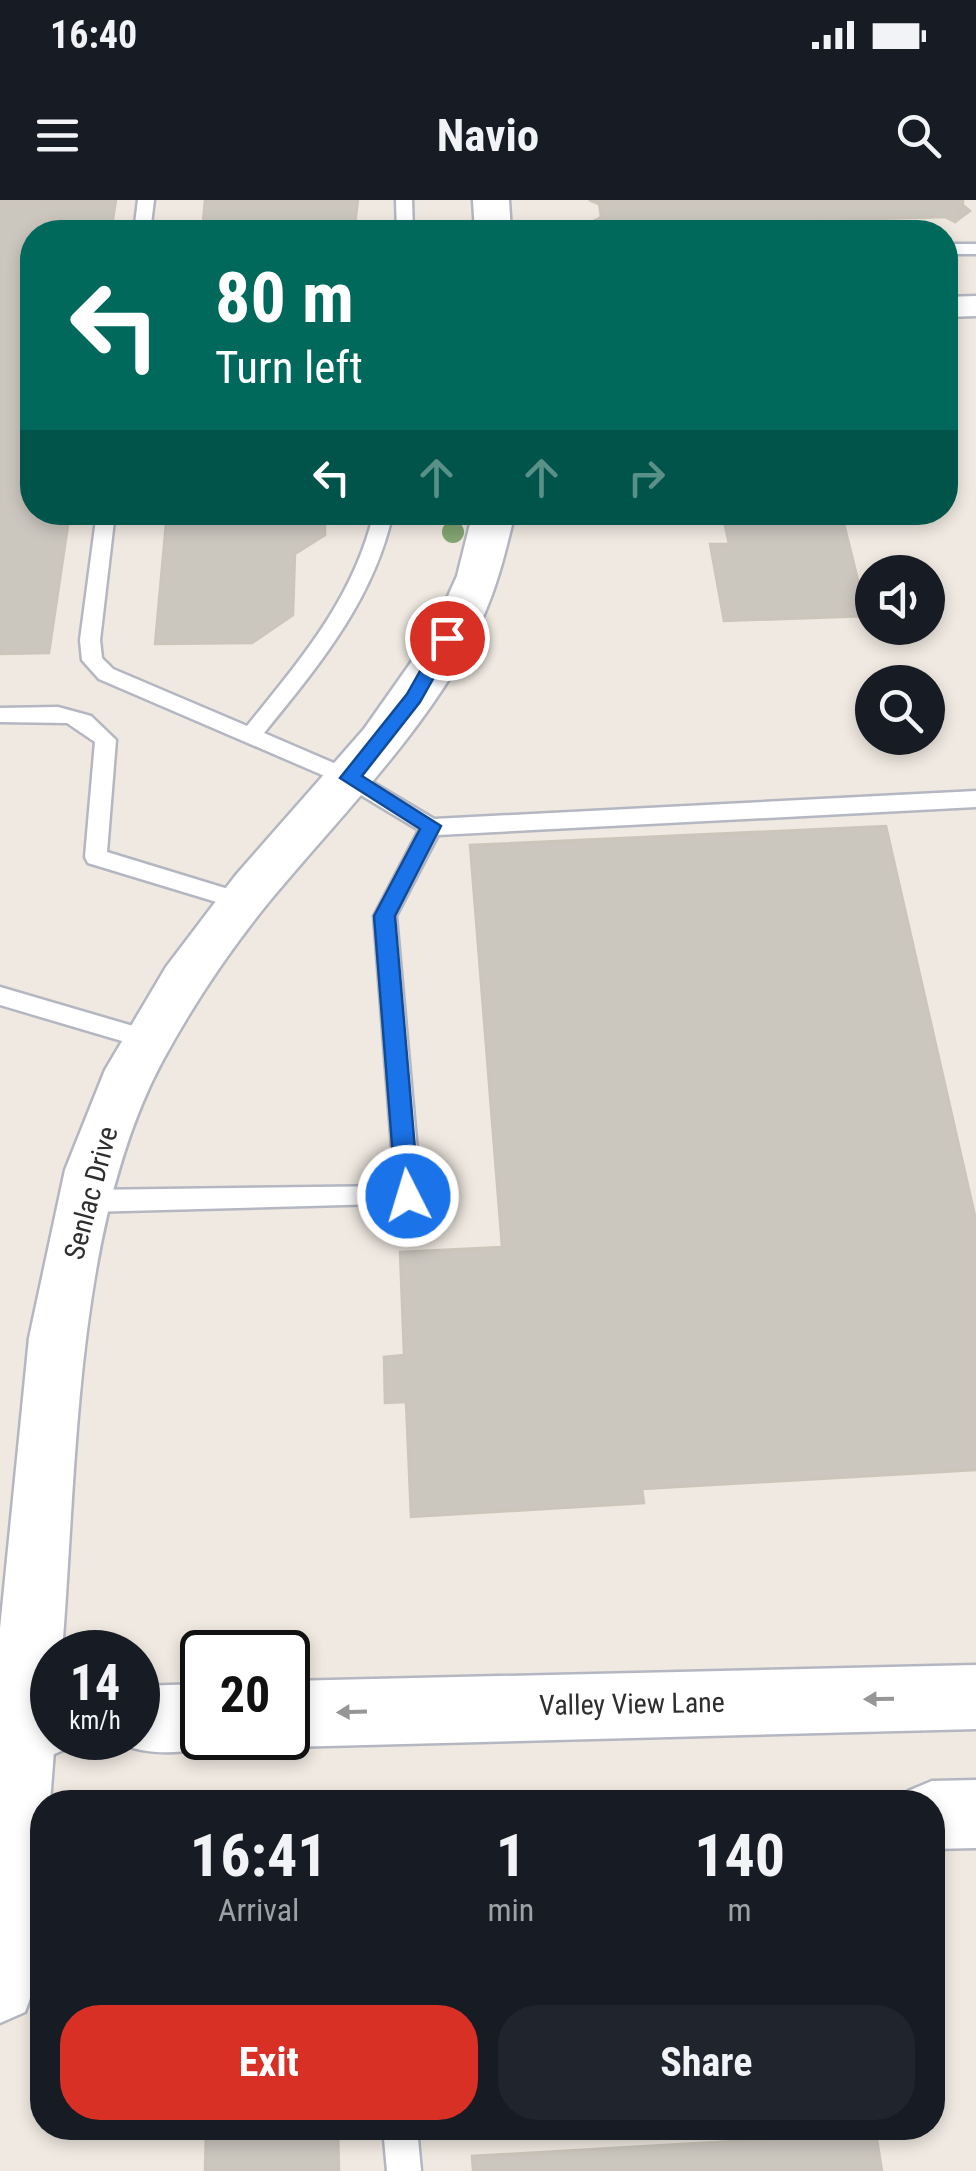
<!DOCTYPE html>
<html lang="en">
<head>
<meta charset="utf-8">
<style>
  body { margin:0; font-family:"Roboto Condensed",sans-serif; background:#20242c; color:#f1f3f6; height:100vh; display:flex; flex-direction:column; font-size:38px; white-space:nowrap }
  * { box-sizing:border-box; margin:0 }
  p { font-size:32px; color:#9ea1a6 }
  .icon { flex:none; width:55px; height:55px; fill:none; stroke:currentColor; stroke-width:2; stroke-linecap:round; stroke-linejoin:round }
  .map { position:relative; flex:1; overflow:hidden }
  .panel { position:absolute; left:30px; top:1590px; width:915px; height:350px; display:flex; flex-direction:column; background:#171b24; border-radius:40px; box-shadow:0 5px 15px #0003 }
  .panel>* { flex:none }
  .banner { position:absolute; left:20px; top:20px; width:938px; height:305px; border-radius:40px; box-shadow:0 5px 15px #0003; background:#00695c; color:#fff; overflow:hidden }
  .fabs { position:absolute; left:855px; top:355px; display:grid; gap:20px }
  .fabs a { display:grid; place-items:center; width:90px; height:90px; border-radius:50%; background:#171b24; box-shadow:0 5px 15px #0003; font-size:50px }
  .speed { position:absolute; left:30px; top:1430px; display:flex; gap:20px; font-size:50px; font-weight:700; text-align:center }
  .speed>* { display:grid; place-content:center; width:130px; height:130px; border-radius:50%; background:#171b24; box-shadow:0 5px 15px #0003; line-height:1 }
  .speed small { font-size:25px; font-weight:400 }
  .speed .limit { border:5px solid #111; border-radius:15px; background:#fff; color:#111 }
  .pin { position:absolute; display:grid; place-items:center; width:85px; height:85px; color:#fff; margin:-42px; border:5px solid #fff; border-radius:50%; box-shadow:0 2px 10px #0007 }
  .me { position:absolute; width:110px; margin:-55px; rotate:355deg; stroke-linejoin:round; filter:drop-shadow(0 0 8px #0008) }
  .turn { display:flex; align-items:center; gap:35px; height:210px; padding:0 30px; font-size:45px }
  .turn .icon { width:130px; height:130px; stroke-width:2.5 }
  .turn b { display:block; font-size:70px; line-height:85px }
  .lanes { display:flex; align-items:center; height:95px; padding:0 30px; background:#0003; justify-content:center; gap:50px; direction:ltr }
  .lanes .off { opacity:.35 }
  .eta { display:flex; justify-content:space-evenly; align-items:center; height:170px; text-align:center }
  .eta b { font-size:60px; font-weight:700; line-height:70px }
  .primary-button { display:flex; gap:20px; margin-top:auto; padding:20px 30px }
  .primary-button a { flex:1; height:115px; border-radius:40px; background:#d93025; color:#fff; font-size:40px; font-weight:700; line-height:115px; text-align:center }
  .primary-button a+a { background:#20242c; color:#f1f3f6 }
  .status { display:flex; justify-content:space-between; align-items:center; height:70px; padding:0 50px; background:#171b24; direction:ltr }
  .status svg { height:28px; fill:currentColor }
  header { display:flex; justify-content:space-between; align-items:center; height:130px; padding:0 30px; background:#171b24; font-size:45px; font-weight:700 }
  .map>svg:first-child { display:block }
</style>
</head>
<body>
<div class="status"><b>16:40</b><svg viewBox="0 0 49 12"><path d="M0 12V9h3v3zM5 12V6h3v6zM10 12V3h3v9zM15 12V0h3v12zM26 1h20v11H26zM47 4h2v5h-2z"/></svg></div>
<header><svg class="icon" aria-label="menu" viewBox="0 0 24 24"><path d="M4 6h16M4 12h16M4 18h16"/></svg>Navio<svg class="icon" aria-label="search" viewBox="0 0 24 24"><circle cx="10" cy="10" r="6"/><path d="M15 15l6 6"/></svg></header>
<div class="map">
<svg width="976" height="1971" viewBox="0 0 976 1971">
  <rect width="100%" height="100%" fill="#efe9e1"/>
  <path fill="#cbc7bf" stroke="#cbc5ba" stroke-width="2.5" d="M0 0H116L111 32H32V312H70L49 453 0 454Z
    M205 0H358L354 32H202Z
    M589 0H957L970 11 955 22 945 17 841 20 834 25 823 20 742 22 734 28 724 23 695 29 684 25 621 26 612 31 592 22 601 17 599 4Z
    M589 0H963V5L955 22 945 17 841 20 834 25 823 20 742 22 734 28 724 23 695 29 684 25 621 26 612 31 592 22 601 17 599 4Z
    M167 312H325V335L295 354 293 415 252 443 155 444Z
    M722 312H841L867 416 724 421 710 344H729Z
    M886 626 976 1020V1270L642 1289 644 1303 411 1317 406 1202 385 1203 384 1157 404 1155 400 1052 502 1047 470 645Z
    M206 1928H338L339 1971H205Z
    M876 1933 882 1971H473L472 1956Z"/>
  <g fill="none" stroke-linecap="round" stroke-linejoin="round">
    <defs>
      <path id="service" d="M138 0H154L150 32H134Z
        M396 0H412L413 32H397Z
        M945 44H976V54H945Z
        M97 312H115L100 440 102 458 113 469 247 526C301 459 354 398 374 312H393C374 400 319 465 264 533L357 573 434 619 976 591V607L438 635 396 716 421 996 417 1003 87 1012 78 1008 74 1001 78 994 87 990 395 986 374 716 419 630 341 583 99 479 82 460 80 440Z
        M58 507 91 516 116 540 107 652 251 696 254 702 251 708 243 710 88 663 85 657 95 542 67 523 0 522V508Z
        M0 787 157 833 161 840 149 849 0 805Z
        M383 1928H417L421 1971H387Z"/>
      <path id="minor" d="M976 96V116L945 117V97Z"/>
      <path id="tertiary" d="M473 0H509L511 32H475Z
        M473 312H515C505 355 495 395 475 434 424 533 343 613 273 697 231 748 194 803 163 860 74 1025 77 1268 62 1452H52L55 1538 50 1602H42C42 1670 51 1749 25 1812L0 1823V1429L29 1138 65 970 105 870 166 767 235 676 364 529 431 434 457 376Z"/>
      <path id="secondary" d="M976 1465V1529L288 1547 266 1538H288V1481Z
        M202 1484V1538L225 1540C191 1555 150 1557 115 1542L113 1538H138V1486Z
        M52 1489V1538H78L75 1545 52 1555 0 1557V1491Z
        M976 1580V1648L932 1649V1602H903L908 1591 932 1581Z
        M42 1614V1682L0 1684V1616Z"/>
    </defs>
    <use href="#service" stroke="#b4b7c1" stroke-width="5"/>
    <use href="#minor" stroke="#b4b7c1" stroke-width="5"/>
    <use href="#tertiary" stroke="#b4b7c1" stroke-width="5"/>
    <use href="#secondary" stroke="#b4b7c1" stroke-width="5"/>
    <use href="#service" fill="#fff" fill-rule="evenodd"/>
    <use href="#minor" fill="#fff" fill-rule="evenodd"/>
    <use href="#tertiary" fill="#fff" fill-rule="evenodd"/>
    <use href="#secondary" fill="#fff" fill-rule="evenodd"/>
  </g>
  <circle fill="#84a574" cx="453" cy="332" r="11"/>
  <defs><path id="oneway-solid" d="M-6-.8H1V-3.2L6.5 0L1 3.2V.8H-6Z" transform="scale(2.5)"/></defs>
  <g fill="#969696">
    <use href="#oneway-solid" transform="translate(879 1499) rotate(179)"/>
    <use href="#oneway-solid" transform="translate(352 1512) rotate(178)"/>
  </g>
  <path fill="#1a73e8" stroke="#114b97" stroke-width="2.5" d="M447 432 456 438 420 502 362 576 441 626 395 716 419 996 408 1006 396 996 374 716 420 629 340 578 407 494 441 434Z"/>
  <g text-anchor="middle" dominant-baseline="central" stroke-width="8" stroke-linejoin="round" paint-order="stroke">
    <g font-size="28" fill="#2e2e2e" stroke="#fff">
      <text transform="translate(91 993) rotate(-75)">Senlac Drive</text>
      <text transform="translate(632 1504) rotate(-1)">Valley View Lane</text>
    </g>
  </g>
</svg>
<div class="fabs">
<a><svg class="icon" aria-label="sound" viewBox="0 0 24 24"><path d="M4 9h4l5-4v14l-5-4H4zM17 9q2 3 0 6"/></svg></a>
<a><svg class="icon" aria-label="search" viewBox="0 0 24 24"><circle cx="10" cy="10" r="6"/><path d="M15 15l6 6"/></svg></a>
</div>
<div class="speed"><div>14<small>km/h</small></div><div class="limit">20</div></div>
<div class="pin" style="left:447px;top:438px;background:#d93025"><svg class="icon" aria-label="arrive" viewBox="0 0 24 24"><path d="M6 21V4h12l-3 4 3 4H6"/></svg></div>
<svg class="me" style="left:408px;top:996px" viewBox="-20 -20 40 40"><circle r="17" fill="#1a73e8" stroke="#fff" stroke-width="3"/><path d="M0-11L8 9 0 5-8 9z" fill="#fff"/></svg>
<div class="banner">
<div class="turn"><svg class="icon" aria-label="left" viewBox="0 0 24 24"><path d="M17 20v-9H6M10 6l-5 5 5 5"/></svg><div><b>80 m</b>Turn left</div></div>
<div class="lanes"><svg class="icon" aria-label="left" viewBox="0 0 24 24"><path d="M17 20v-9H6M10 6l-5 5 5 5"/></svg><svg class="icon off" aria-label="ahead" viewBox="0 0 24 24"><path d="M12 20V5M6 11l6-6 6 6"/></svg><svg class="icon off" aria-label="ahead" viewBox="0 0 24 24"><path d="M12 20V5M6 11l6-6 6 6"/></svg><svg class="icon off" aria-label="right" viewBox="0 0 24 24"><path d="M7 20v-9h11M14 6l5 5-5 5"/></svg></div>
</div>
<section class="panel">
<div class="eta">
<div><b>16:41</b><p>Arrival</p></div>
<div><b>1</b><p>min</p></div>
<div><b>140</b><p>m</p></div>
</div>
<div class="primary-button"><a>Exit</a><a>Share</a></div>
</section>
</div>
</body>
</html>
